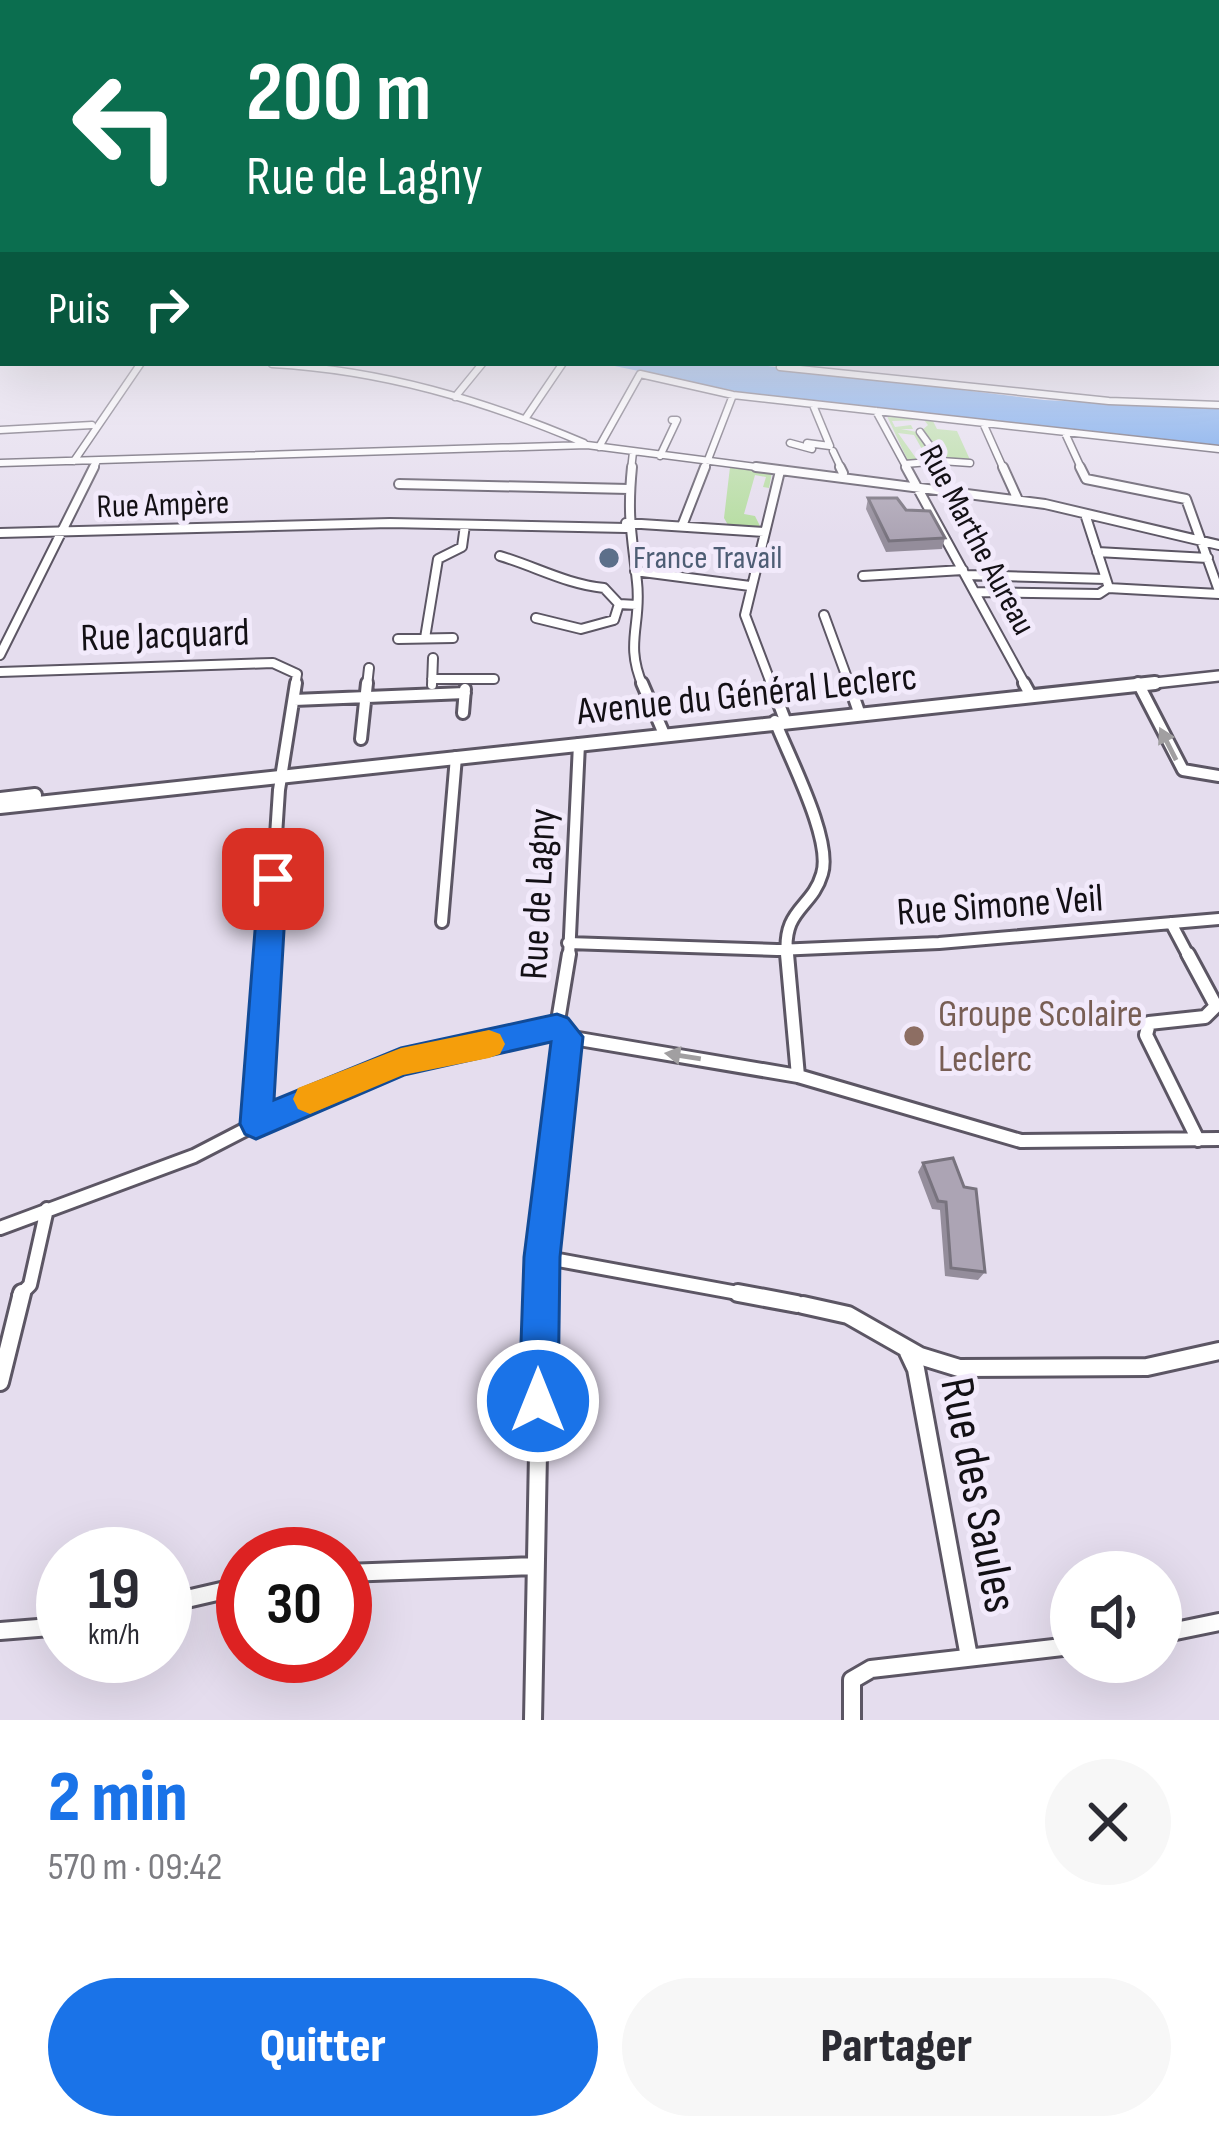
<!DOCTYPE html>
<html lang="fr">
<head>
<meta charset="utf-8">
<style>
  body { margin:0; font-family:"Sofia Sans Condensed",sans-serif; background:#f7f7f7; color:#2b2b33; height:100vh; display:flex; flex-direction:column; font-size:45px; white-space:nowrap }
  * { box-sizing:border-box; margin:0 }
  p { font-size:39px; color:#7c7c81 }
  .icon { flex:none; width:66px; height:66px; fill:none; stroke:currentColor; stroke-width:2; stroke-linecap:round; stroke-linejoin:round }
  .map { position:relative; height:1720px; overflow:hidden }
  .side { display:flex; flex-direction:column; background:#fff; flex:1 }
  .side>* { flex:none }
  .hud { position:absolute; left:0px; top:0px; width:1221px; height:366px; box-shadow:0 12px 48px #0002; background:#0b6e4f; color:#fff; overflow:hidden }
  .fabs { position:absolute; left:1050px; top:1551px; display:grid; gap:24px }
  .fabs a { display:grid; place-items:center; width:132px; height:132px; border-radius:50%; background:#fff; box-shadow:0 12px 48px #0002; font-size:60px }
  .speed { position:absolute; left:36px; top:1527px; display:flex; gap:24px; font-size:60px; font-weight:700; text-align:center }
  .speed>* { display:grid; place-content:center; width:156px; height:156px; border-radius:50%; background:#fff; box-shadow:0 12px 48px #0002; line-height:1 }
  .speed small { font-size:30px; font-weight:400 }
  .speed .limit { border:18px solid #d22; background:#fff; color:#111 }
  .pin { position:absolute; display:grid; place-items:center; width:102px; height:102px; color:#fff; margin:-51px; border-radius:24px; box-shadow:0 6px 18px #0006 }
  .me { position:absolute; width:132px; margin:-66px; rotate:0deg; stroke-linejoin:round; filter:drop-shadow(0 0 9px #0008) }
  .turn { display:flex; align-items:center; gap:42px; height:252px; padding:0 48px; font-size:54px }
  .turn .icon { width:156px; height:156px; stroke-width:2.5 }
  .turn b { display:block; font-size:84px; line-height:102px }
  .then { display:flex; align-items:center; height:114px; padding:0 48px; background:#0003; gap:24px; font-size:45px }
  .round { display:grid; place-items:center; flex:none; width:126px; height:126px; border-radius:63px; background:#f7f7f7 }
  .headline { display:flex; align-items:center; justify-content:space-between; height:204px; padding:0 48px }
  h1 { font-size:72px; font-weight:800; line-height:90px; color:#1a73e8 }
  .button { display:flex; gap:24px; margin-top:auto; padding:24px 48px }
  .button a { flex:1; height:138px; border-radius:72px; background:#1a73e8; color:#fff; font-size:48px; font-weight:800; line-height:138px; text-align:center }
  .button a+a { background:#f7f7f7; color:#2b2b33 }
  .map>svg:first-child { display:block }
</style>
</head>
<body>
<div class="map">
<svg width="1219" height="1720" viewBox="0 0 1219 1720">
  <rect width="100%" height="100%" fill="#e5ddee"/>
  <path fill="#b6dda1" d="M886 414 932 419 937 429 957 431 971 462 944 460 920 432 928 425 924 420 892 421 895 427 911 425 913 429H901L917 432 937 456 928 460 914 435 898 433 918 461H908Z
    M730 467 772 472 769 488 763 487 766 477 755 475 744 514 755 516 761 528 728 525 724 518Z"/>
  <path fill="#649dea" d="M600 363H743L1044 400 1219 409V445L750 394Z"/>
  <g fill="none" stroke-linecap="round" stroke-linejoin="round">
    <defs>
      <path id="minor-far4" d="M272 364C382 370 483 400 584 443
        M780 367 1109 401 1219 405
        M455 397 482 364
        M876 411 908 470
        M525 419 563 363
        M983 423 1004 470
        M0 430 92 425
        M1065 433 1082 470
        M790 443 812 449
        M807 443 830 446 813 405
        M599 447 640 374 733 395 1219 449
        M833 451 842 470
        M660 456 677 420H672
        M74 461 141 363
        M941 461 970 463
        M0 463 587 445 779 470
        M905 464 941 461 920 432
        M93 470 97 461
        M631 470 633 452
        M704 470 733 395"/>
      <path id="minor-far3" d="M632 467C627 517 632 535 637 582 642 624 624 643 643 686
        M756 467 1045 504 1219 545
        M840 467 843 473
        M906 467 1026 686
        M1003 467 1018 500
        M1080 467 1086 479 1186 499 1219 591
        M399 484 629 489
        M1085 514 1108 585
        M626 523 764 532
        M682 526 705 467
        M0 533 390 523 626 528
        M1097 552 1208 558
        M500 556C537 567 566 584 604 588L619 604 637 605
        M635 571 750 586
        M966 575 1106 579
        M863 576 963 570
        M975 592 1099 594 1108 588 1219 594
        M824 615 850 686
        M536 618 581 629 614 620 619 604
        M425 638 438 559 462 547 465 525
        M398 639 453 638
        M0 655 94 467
        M0 672 273 663 297 674 295 686
        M432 679H494
        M432 685 433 658
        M367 686 369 668
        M772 686 745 615 780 471"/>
      <path id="minor-far2" d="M642 683 664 734
        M771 683 785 720
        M849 683 859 712
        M1024 683 1030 694
        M1138 683 1183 770 1219 776
        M294 700 465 693
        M463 713 465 689
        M775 721C788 755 833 840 822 874 812 909 782 908 787 957
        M361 739 367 683
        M442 922 456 757
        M1171 923 1189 957
        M568 943 777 950 939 943 1219 919
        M268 957 279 790 296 683
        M569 957 579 744"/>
      <path id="minor-far1" d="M787 954 798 1076
        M1188 954 1216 1006 1205 1017 1149 1023 1146 1035 1198 1140
        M567 1037 798 1076 1021 1141 1219 1139
        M257 1123 268 954
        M0 1228 194 1156 283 1110 391 1065 557 1027 569 954
        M542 1257 754 1296
        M19 1296 30 1285 47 1209
        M541 1296 567 1047V1037L557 1027"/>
      <path id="minor" d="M738 1293 797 1304
        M803 1305 848 1315 920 1356 959 1368 1147 1367 1219 1351
        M908 1352 916 1369 969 1657
        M0 1382 22 1293
        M345 1573 535 1566
        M165 1604 243 1586
        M0 1631 63 1626
        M1161 1634 1219 1622
        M533 1720 541 1293
        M852 1720V1680L871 1669 1071 1646"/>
      <path id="major-far1" d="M1127 686 1219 676"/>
      <path id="major" d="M0 799 35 795
        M0 807 1155 683"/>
    </defs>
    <use href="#minor-far4" stroke="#5c5664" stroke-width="9"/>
    <use href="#minor-far3" stroke="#5c5664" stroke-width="12"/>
    <use href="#minor-far2" stroke="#5c5664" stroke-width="16"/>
    <use href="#minor-far1" stroke="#5c5664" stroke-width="18"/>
    <use href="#minor" stroke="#5c5664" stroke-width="22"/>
    <use href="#major-far1" stroke="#5c5664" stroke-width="14"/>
    <use href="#major" stroke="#5c5664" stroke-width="18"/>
    <use href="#minor-far4" stroke="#fff" stroke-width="6"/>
    <use href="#minor-far3" stroke="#fff" stroke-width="8"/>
    <use href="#minor-far2" stroke="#fff" stroke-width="10"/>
    <use href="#minor-far1" stroke="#fff" stroke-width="12"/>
    <use href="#minor" stroke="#fff" stroke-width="16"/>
    <use href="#major-far1" stroke="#fff" stroke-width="9"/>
    <use href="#major" stroke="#fff" stroke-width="12"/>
  </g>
  <path fill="#948d9b" d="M868 498 906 510 945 538 942 549 886 552 866 509Z
    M923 1163 985 1272 978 1280 945 1276 940 1210 932 1209 918 1172Z"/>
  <path fill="#aca4b4" stroke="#78737e" stroke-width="3" d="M868 498H897L906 510 930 511 945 538 889 541Z
    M953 1158 964 1187 976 1189 985 1272 951 1268 946 1202 938 1201 923 1163Z"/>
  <defs><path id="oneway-solid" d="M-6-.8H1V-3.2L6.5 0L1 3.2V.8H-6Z" transform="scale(3)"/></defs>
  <g fill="#a19fa1">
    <use href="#oneway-solid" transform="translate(1168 744) rotate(-117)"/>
    <use href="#oneway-solid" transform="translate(683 1056) rotate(-171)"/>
  </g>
  <linearGradient id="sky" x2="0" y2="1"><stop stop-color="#73abe9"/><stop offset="0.55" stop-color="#f3f0f7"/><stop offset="1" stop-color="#f3f0f7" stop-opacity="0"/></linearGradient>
  <rect width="1219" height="537" fill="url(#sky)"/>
  <path fill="#1a73e8" stroke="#114b97" stroke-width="3" d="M273 869 287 879 274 1100 401 1048 557 1014 568 1018 583 1037 560 1257 558 1401 552 1415 538 1420 524 1415 519 1401 524 1257 551 1042 404 1075 256 1139 245 1134 240 1124 259 879Z"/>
  <path fill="#f59e0b" d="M489 1030 500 1034 505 1044 500 1054 489 1058 403 1075 310 1114 298 1109 293 1099 298 1088 401 1048Z"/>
  <circle fill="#5c6f8a" stroke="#f2eafb" stroke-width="4.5" cx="609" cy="558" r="12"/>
  <circle fill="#8d6e63" stroke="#f2eafb" stroke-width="4.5" cx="914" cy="1036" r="12"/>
  <g text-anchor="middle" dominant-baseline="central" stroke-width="10" stroke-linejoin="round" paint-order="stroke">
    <g font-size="33" fill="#131015" stroke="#f2eafb">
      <text transform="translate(163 505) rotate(-2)">Rue Ampère</text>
      <text transform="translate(977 540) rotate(62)">Rue Marthe Aureau</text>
    </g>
    <g font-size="33" fill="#4e5e75" stroke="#f2eafb" text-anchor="start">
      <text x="633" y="558">France Travail</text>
    </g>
    <g font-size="39" fill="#131015" stroke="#f2eafb">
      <text transform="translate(165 636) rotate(-2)">Rue Jacquard</text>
      <text transform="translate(747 695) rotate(-6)">Avenue du Général Leclerc</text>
      <text transform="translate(539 894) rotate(-87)">Rue de Lagny</text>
      <text transform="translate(1000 906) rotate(-4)">Rue Simone Veil</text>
    </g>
    <g font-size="39" fill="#785e54" stroke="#f2eafb" text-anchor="start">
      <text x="938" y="1014">Groupe Scolaire<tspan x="938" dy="45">Leclerc</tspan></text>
    </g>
    <g font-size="48" fill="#131015" stroke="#f2eafb">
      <text transform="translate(978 1495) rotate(79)">Rue des Saules</text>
    </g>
  </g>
</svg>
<div class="fabs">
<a><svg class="icon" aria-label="sound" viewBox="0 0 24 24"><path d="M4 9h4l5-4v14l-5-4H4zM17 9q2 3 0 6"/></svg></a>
</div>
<div class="speed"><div>19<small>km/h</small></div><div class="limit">30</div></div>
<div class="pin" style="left:273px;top:879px;background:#d93025"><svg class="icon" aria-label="arrive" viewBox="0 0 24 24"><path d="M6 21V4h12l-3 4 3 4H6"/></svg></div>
<svg class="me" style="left:538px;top:1401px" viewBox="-20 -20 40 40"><circle r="17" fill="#1a73e8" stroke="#fff" stroke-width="3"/><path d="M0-11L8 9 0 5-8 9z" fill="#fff"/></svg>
<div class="hud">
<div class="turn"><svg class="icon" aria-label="left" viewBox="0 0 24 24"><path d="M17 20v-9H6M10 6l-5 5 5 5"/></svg><div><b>200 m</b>Rue de Lagny</div></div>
<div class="then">Puis<svg class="icon" aria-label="right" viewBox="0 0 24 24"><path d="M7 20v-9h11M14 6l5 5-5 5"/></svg></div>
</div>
</div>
<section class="side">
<div class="headline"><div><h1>2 min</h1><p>570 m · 09:42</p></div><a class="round"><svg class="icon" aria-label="close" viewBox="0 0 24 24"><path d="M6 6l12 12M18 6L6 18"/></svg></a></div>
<div class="button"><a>Quitter</a><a>Partager</a></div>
</section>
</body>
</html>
